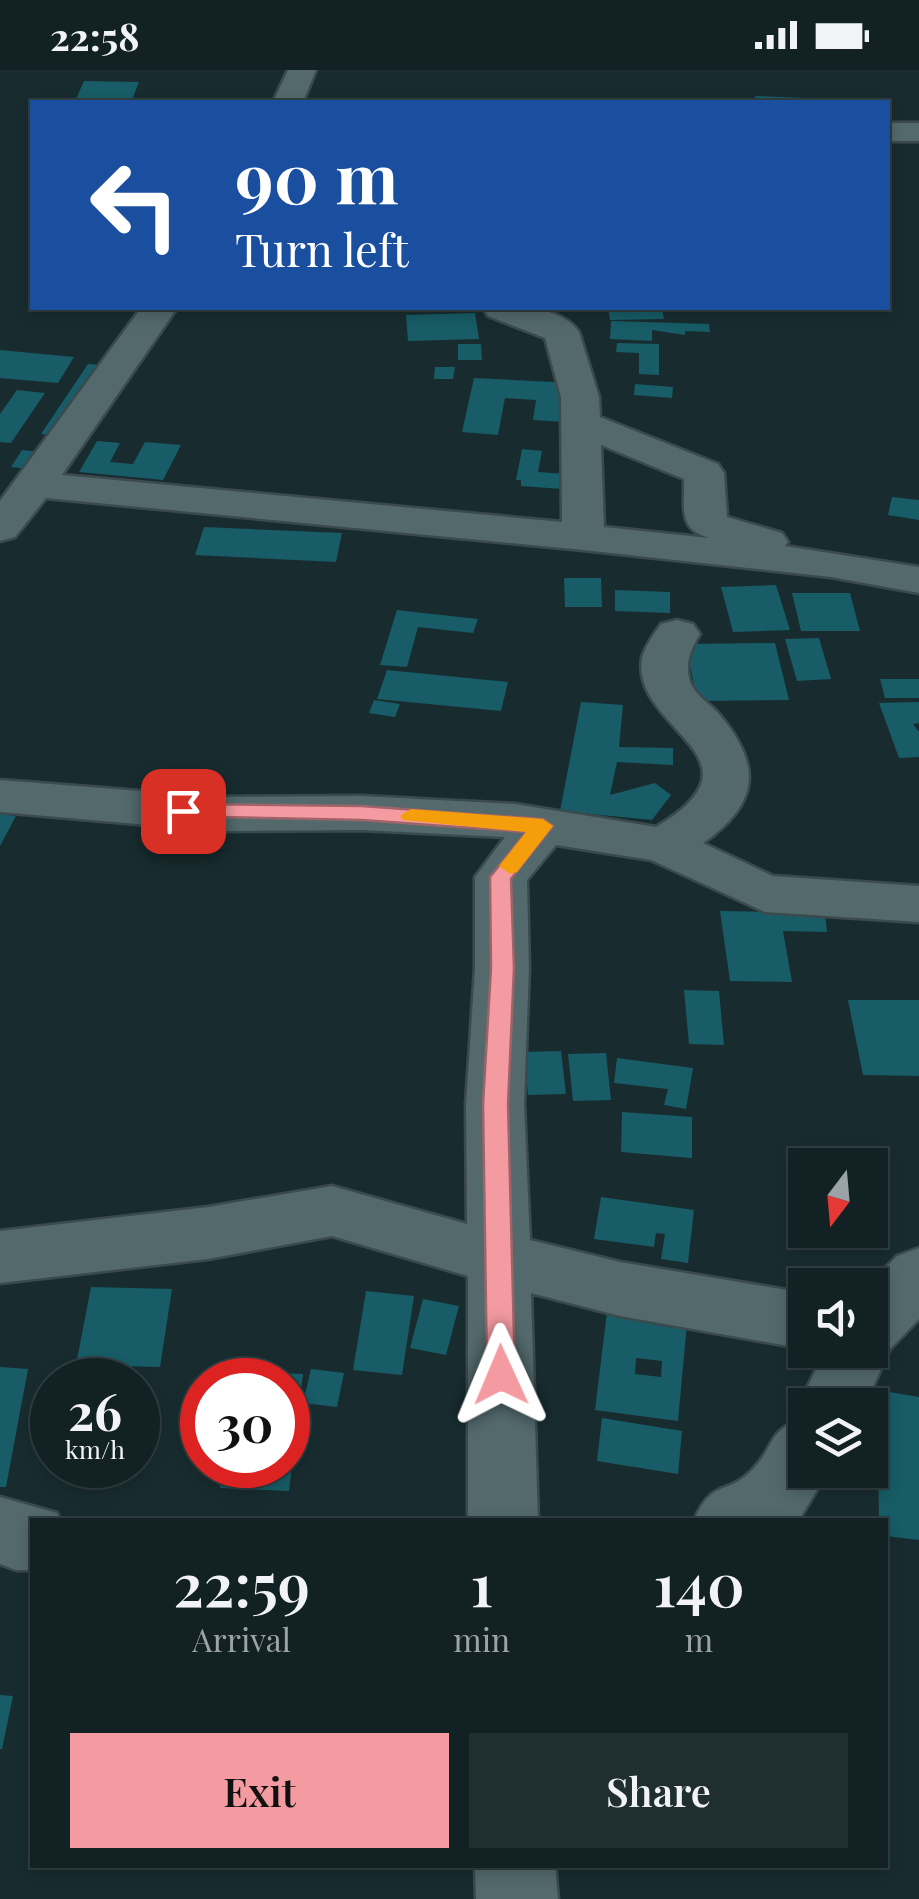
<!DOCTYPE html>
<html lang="en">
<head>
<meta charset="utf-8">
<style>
  body { margin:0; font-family:"Playfair Display",serif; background:#1f2e30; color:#f1f3f6; height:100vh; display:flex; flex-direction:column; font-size:38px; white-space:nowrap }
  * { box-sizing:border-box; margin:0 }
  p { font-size:32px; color:#9ca3a6 }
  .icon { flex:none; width:55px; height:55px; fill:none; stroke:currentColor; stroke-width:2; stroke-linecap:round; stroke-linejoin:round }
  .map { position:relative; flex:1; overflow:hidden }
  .drawer { position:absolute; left:30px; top:1448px; width:858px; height:350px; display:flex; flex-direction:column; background:#122123; border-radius:0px; box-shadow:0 5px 15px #0003,0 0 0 2px #313e41 }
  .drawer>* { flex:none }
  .banner { position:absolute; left:30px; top:30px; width:860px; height:210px; border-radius:0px; box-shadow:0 5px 15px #0003,0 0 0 2px #313e41; background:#1a4fa0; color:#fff; overflow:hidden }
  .needle { width:65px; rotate:196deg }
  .tools { position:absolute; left:788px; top:1078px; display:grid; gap:20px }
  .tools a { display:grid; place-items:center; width:100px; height:100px; border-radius:0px; background:#122123; box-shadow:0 5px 15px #0003,0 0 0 2px #313e41; font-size:50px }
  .speed { position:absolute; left:30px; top:1288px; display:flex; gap:20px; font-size:50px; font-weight:700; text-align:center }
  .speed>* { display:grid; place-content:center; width:130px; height:130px; border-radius:50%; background:#122123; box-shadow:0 5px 15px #0003,0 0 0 2px #313e41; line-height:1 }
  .speed small { font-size:25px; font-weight:400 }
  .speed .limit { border:15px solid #d22; background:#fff; color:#111 }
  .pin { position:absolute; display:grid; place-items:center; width:85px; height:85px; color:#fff; margin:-42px; border-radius:20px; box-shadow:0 5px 15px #0006 }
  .me { position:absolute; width:110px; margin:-55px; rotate:359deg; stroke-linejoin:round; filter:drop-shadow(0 0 8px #0008) }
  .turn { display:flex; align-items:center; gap:35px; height:210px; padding:0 40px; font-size:45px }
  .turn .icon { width:130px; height:130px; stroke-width:2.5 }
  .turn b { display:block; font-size:70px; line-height:85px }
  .eta { display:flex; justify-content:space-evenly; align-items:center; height:170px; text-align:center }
  .eta b { font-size:60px; font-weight:600; line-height:70px }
  .primary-button { display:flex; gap:20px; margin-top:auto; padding:20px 40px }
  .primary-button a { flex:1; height:115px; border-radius:0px; background:#f49aa1; color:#111; font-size:40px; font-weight:600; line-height:115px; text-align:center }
  .primary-button a+a { background:#1f2e30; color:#f1f3f6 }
  .status { display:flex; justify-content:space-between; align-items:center; height:70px; padding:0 50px; background:#122123; direction:ltr }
  .status svg { height:28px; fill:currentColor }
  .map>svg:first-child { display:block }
</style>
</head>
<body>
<div class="status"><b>22:58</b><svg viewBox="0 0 49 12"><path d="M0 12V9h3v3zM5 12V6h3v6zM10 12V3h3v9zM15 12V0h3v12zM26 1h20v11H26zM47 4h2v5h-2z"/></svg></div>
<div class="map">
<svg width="919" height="1829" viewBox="0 0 919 1829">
  <rect width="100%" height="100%" fill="#182c2f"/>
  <path fill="#175c66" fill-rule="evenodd" d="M84 11 139 12 132 30 76 29Z
    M755 26 806 28 807 32H756Z
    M608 238H662L664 249 610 250Z
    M475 243 479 269 408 271 406 245Z
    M611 251 709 254 710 262 685 261V265L652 260V271L610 269Z
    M617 273 659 274V305L639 304V283L616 282Z
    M458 274H481L482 290H458Z
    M0 280 74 287 58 313 0 308Z
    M88 294 104 295 58 366 41 364Z
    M435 297H455L453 309H434Z
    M474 308 572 313 567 352 533 350 536 330 505 328 498 365 462 362Z
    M635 314 673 317 672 328 634 325Z
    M17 320 45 323 11 373 0 372V344Z
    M97 371 120 373 110 392 133 394 145 372 181 375 163 410 79 402Z
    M522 379 542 381 538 402 565 404 562 419 521 416V410H516Z
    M22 380 40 382 30 399 11 397Z
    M892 427 919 430V450L888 445Z
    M204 457 342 463 336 492 195 485Z
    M564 508H601L602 537H565Z
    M776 515 790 560 733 562 721 517Z
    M615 520 670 522V543L615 541Z
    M792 523H850L860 561H801Z
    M397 540 423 543 478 549 473 563 418 557 407 597 380 595Z
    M819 568 831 609 797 611 785 569Z
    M775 573 789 630 697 631 686 574Z
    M387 600 508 612 501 641 377 629Z
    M880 609H919V628H885Z
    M374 630 400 634 395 647 369 643Z
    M581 632 623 635 619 677 673 678V695L617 692 610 725 655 713 671 725 652 750 560 741Z
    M919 632V653L913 654 919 662V687L899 688 879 633Z
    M0 744 16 746 0 776Z
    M720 841 825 843 827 862 783 861 792 912 730 911Z
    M684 920 719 921 724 975 689 974Z
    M848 930H919V1006L863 1005Z
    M561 981 566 1024 528 1025 524 982Z
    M606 983 611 1030 573 1031 568 984Z
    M617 988 693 998 686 1039 664 1035 668 1019 614 1013Z
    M622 1042 692 1047V1088L621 1082Z
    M601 1127 694 1140 688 1193 661 1189 665 1164 656 1163 654 1177 594 1169Z
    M91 1217 172 1219 160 1297 76 1295Z
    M366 1221 414 1226 402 1305 353 1300Z
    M423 1229 459 1236 446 1285 410 1278Z
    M607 1242 687 1253 678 1351 595 1340ZM636 1288 662 1291 661 1307 635 1304Z
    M0 1297 28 1299 6 1417H0Z
    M311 1299 344 1303 337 1337 303 1333Z
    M237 1301 303 1304 289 1421 220 1418 223 1395H288V1310H236Z
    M877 1320 919 1327V1470L885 1466V1450H879Z
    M602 1348 682 1361 678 1404 597 1391Z
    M0 1625 13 1626 2 1679H0Z"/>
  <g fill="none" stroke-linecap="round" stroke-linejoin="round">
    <defs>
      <path id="minor" d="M288 0H316L303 32H273Z
        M888 53H919V71H888Z
        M141 238H177L62 405 562 452 561 327 545 268 488 246 483 238C512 236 561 235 579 262L599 327 600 347 718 394 724 403 727 447 782 463 788 472 785 476 919 497V523L831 507 583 480 46 428 15 467 0 471V431ZM601 375 684 409C685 438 677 458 709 468L604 457Z
        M677 550 693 554 700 564C690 580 683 597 692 616 698 627 711 635 719 644 763 696 759 734 703 773L773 806 919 816V852L765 842 651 790 556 775 527 810 529 898 524 1034 530 1170 620 1192 805 1223V1279L620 1246 531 1223 538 1450H468V1206L332 1166 208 1189 0 1213V1161L208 1137 332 1116 467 1154 466 1034 475 898V807L505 767 362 760 217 761 0 742V710L217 727 362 726 515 734 656 757C774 687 630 660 642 588 645 576 654 564 661 554Z
        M919 1178V1249L890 1279 865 1335H805V1400H829L800 1448 694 1450C713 1408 726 1426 751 1401 776 1377 765 1362 804 1347L799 1335 825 1280H870L869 1215 897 1186Z
        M0 1427 57 1443 60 1450H32V1500H16L0 1494Z
        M475 1795H555L558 1829H476Z"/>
    </defs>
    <use href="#minor" stroke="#3a4a4d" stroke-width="5"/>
    <use href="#minor" fill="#53696c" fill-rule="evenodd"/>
  </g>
  <path fill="#f49aa1" stroke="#9f6469" stroke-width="2.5" d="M183 734 362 736 543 749 553 756 511 809 514 898 508 1034 515 1305 511 1313 501 1317 491 1313 487 1305 483 1034 491 898 490 807 526 762 362 750 176 746 173 741 176 736Z"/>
  <path fill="#f59e0b" d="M411 739 543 749 553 756 517 802 510 804 499 796 526 762 403 750 400 746Z"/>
</svg>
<div class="tools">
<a><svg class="needle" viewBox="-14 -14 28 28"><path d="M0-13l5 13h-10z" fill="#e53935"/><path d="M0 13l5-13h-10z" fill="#9ca3a6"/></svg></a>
<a><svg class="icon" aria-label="sound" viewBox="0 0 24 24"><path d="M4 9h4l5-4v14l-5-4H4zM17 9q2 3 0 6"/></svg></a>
<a><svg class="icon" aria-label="layers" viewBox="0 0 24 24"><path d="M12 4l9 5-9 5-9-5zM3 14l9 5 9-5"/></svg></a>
</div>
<div class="speed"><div>26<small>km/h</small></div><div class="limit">30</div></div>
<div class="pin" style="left:183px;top:741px;background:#d93025"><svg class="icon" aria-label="arrive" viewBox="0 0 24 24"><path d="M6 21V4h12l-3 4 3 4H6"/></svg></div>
<svg class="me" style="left:501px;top:1305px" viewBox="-20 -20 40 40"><path d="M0-17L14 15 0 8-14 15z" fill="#f49aa1" stroke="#fff" stroke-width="4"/></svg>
<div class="banner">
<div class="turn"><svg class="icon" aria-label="left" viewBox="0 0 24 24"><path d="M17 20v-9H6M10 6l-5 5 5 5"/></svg><div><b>90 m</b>Turn left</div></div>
</div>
<section class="drawer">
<div class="eta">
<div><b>22:59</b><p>Arrival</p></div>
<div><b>1</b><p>min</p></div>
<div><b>140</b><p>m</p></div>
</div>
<div class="primary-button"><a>Exit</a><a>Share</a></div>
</section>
</div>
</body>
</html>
